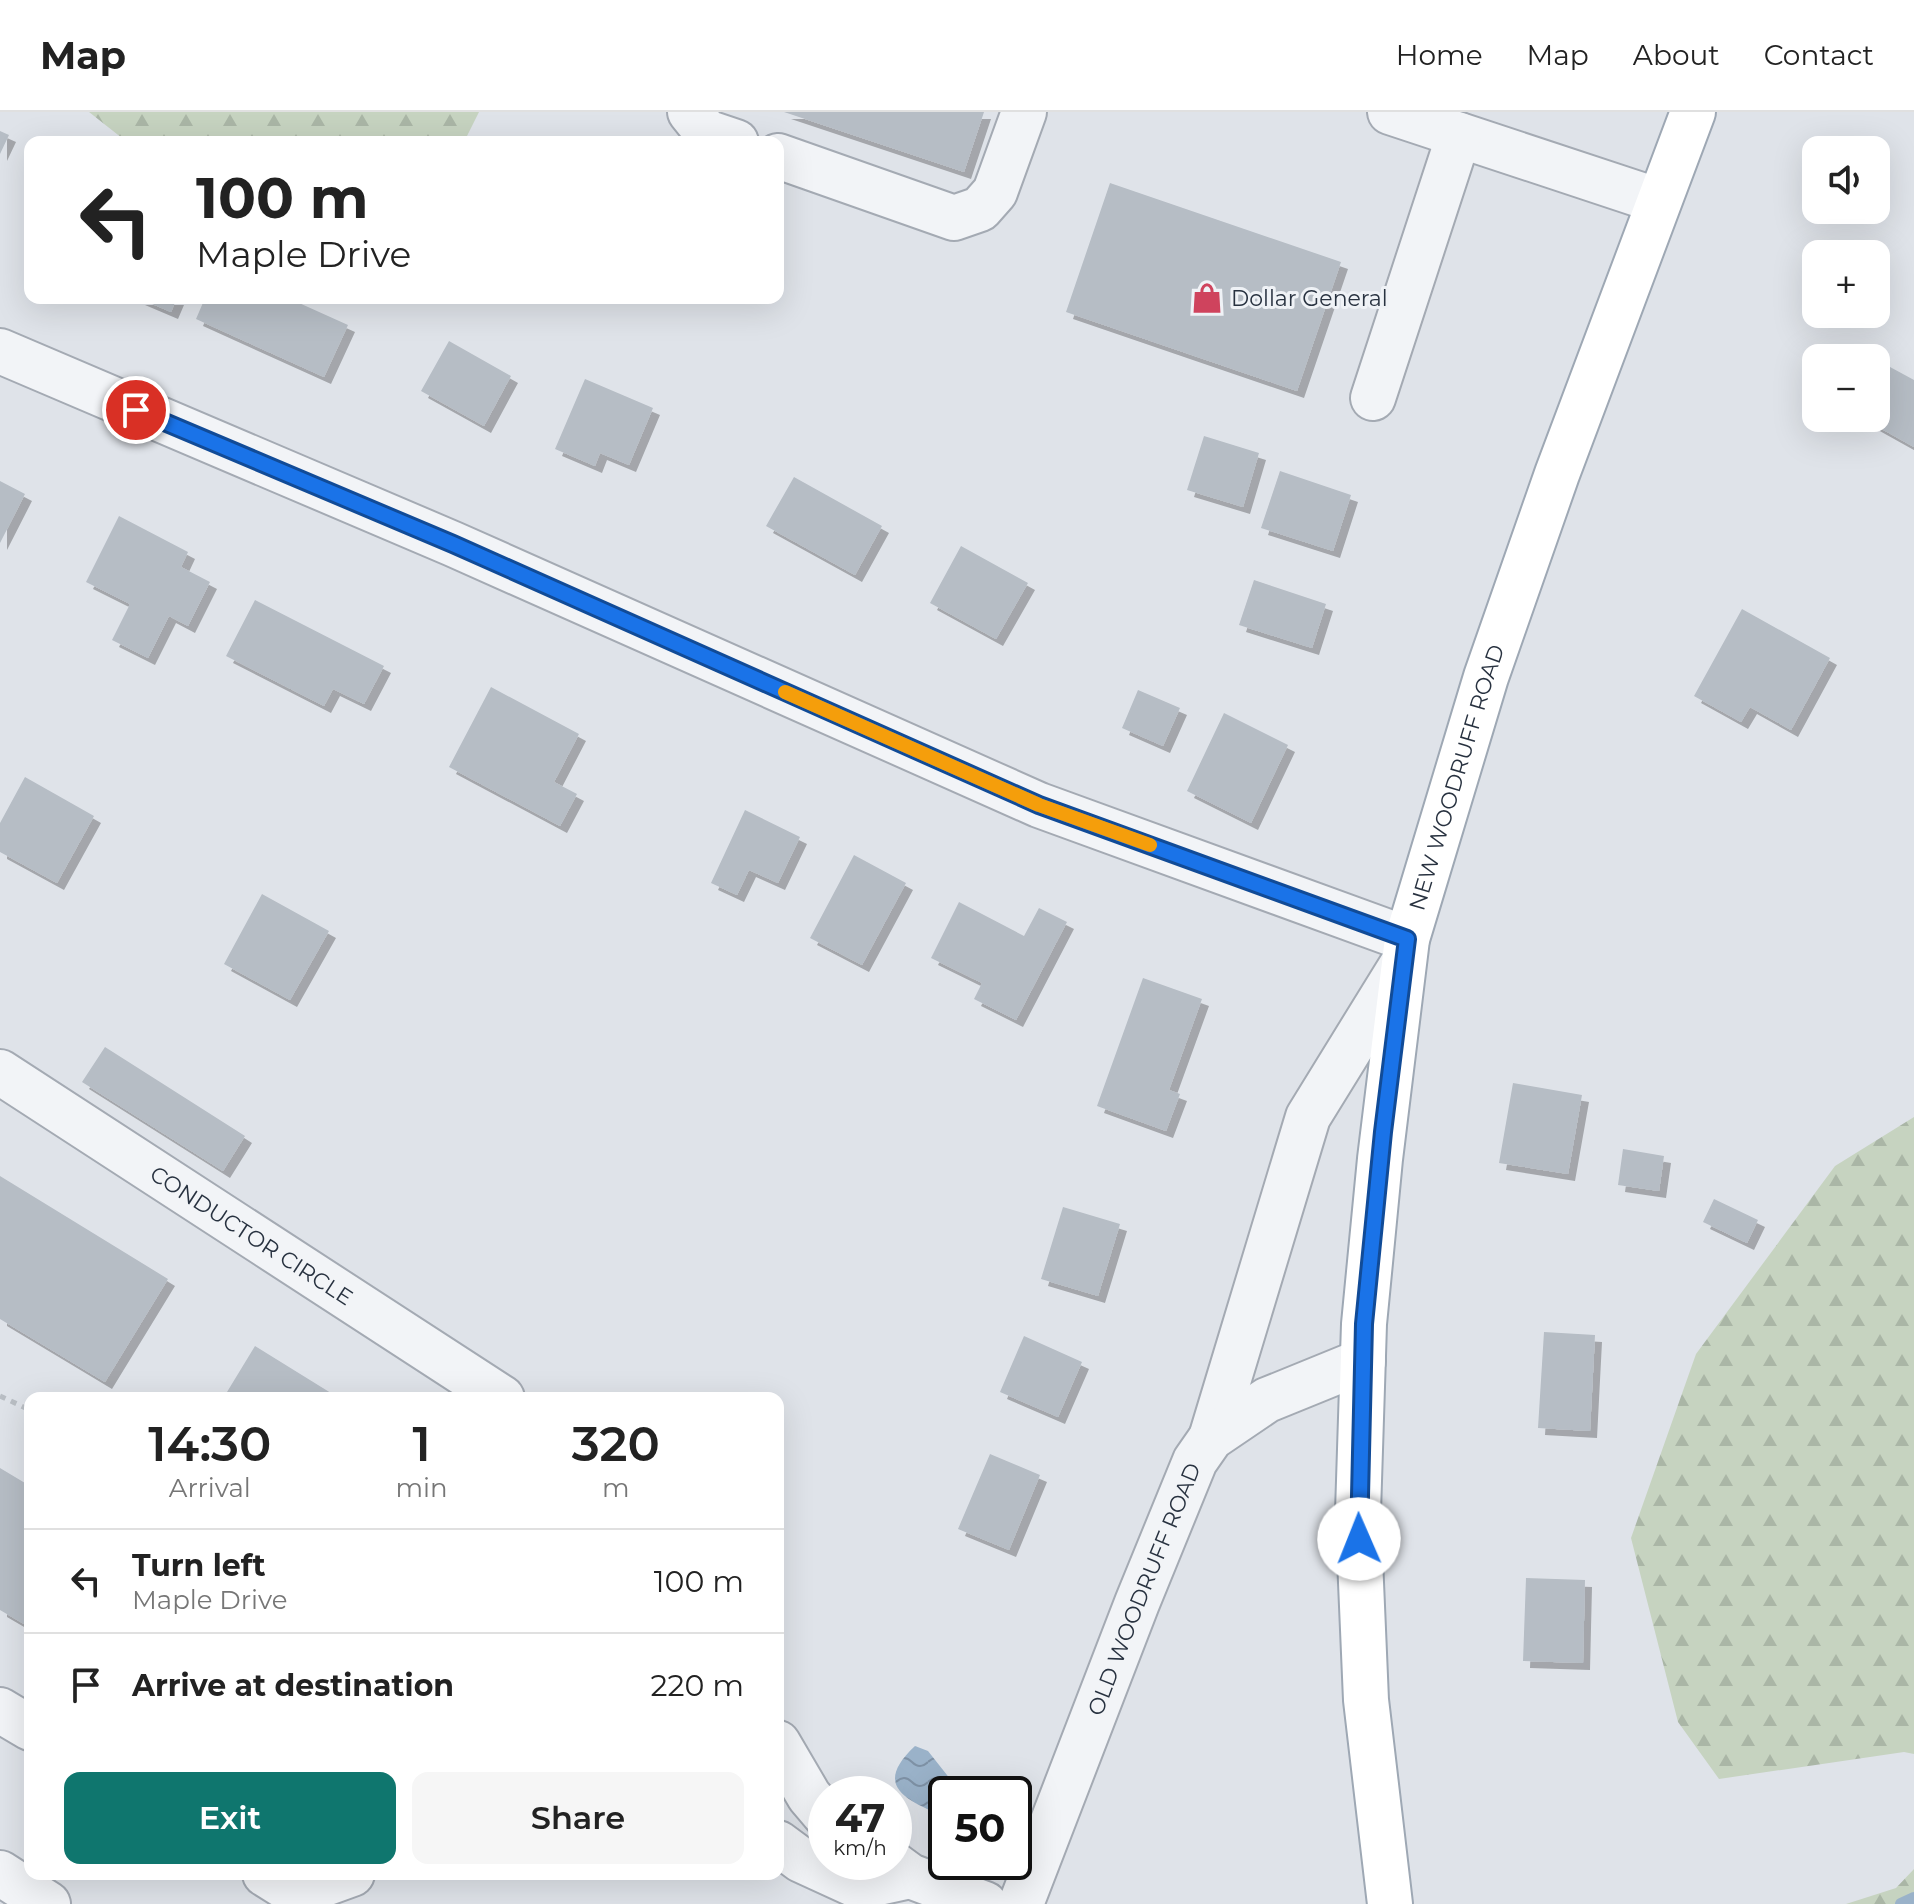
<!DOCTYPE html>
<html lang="en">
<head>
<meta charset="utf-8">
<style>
  body { margin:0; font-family:Montserrat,sans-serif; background:#f6f6f6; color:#222; height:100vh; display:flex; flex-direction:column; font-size:30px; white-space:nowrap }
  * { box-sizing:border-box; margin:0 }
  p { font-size:26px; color:#767676 }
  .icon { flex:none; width:44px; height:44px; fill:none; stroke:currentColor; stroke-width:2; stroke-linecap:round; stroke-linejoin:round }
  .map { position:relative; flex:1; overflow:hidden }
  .details { position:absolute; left:24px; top:1280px; width:760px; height:488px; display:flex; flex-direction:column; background:#fff; border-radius:16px; box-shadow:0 8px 32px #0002 }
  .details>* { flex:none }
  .guide { position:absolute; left:24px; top:24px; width:760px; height:168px; border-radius:16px; box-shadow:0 8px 32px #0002; background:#fff; color:#222; overflow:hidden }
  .controls { position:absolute; left:1802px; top:24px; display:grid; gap:16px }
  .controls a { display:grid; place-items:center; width:88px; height:88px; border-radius:16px; background:#fff; box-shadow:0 8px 32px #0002; font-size:40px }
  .speed { position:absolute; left:808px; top:1664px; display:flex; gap:16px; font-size:40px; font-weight:700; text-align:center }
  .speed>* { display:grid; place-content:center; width:104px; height:104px; border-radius:50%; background:#fff; box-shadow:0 8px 32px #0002; line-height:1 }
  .speed small { font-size:20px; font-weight:400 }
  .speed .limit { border:4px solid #111; border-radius:12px; background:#fff; color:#111 }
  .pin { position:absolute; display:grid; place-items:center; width:68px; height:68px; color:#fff; margin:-34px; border:4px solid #fff; border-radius:50%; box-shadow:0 2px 8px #0007 }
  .me { position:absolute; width:88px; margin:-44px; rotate:359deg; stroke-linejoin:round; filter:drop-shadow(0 0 6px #0008) }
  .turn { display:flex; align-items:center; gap:28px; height:168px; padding:0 40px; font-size:36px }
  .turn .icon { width:104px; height:104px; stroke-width:2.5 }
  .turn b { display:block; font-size:56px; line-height:68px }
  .eta { display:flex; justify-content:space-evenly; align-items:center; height:136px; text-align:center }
  .eta b { font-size:48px; font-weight:600; line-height:56px }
  .primary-button { display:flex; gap:16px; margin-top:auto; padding:16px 40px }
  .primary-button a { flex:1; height:92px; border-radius:16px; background:#0f766e; color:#fff; font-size:32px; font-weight:600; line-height:92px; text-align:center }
  .primary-button a+a { background:#f6f6f6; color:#222 }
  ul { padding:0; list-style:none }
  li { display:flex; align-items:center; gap:24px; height:104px; padding:0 40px; border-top:2px solid #e0e0e0 }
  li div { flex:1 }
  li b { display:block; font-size:30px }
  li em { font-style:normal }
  header { display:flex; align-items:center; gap:48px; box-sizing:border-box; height:112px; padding:0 40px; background:#fff; border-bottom:2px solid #e0e0e0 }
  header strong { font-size:38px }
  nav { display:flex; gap:44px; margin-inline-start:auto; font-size:28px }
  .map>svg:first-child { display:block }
</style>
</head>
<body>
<header>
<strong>Map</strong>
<nav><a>Home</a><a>Map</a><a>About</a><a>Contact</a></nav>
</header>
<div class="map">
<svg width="1914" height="1792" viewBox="0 0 1914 1792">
  <defs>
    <pattern id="forest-firs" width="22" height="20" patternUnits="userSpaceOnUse" patternTransform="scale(2)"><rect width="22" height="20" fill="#c6d3c0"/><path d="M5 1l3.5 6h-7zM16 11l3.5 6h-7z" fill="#aab6a6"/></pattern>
    <pattern id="water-waves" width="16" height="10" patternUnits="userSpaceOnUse" patternTransform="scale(2)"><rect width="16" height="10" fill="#9ab2c9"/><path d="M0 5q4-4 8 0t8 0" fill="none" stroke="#7e91a5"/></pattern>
    <filter id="shadow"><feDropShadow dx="7" dy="7" stdDeviation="0" flood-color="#0004"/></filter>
  </defs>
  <rect width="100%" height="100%" fill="#dfe3e9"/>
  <path fill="url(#forest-firs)" d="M89 0H479L464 30H127Z
    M1914 1005V1642L1904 1640 1719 1667 1678 1610 1631 1426 1696 1242 1835 1054Z
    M1914 1757V1792H1846L1896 1776Z"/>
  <path fill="url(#water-waves)" d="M915 1634 928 1639 962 1682H946V1705C908 1689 871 1675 915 1634Z"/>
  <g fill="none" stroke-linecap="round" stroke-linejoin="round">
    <path stroke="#9ab2c9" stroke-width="12" d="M1901 1792 1914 1786"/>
  </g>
  <path fill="#b6bdc5" filter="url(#shadow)" d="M784 0H984L964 60Z
    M0 19 9 23 0 42Z
    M1110 71 1341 150 1297 279 1066 200Z
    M138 186H177L171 200Z
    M205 186H288L348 213 324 265 196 207Z
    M449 229 511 264 484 314 421 279Z
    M1879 249 1914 268V335L1862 306H1876V255Z
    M585 267 653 296 629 353 600 341 595 354 555 337Z
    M1204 324 1259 341 1243 395 1187 378Z
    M1280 359 1351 383 1333 439 1261 416Z
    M794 365 882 414 855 463 766 414Z
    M0 369 25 382 0 431Z
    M119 404 188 440 181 455 210 470 188 514 169 504 148 546 112 528 130 492 86 470Z
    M961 434 1028 471 996 527 930 491Z
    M1254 468 1326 492 1312 536 1239 513Z
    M255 488 384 554 364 592 333 577 324 594 226 544Z
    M1742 497 1830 546 1791 618 1750 595 1741 610 1694 584Z
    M491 575 579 622 554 670 577 682 560 714 449 655Z
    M1138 578 1180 596 1163 634 1122 616Z
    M1224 601 1288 633 1251 711 1187 679Z
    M25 665 94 704 57 771 0 740V711Z
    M745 698 800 725 778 771 749 758 737 783 711 771Z
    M854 743 906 771 862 853 810 826Z
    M262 782 329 819 290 888 224 852Z
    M959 790 1024 824 1039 796 1067 810 1016 908 974 887 982 871 931 846Z
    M1143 866 1202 887 1169 978 1180 982 1166 1019 1097 994Z
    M105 935 245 1024 223 1059 82 970Z
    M1513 971 1582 983 1568 1062 1499 1051Z
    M1623 1037 1664 1044 1659 1079 1618 1073Z
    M0 1064 168 1167 105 1270 0 1207Z
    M1714 1087 1758 1108 1747 1131 1703 1110Z
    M1063 1095 1120 1112 1098 1184 1041 1167Z
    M1544 1220 1595 1223 1590 1319 1538 1316Z
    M1024 1224 1082 1250 1058 1305 1000 1280Z
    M255 1234 339 1286H237L227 1280Z
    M990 1342 1040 1363 1009 1438 958 1417Z
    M0 1356 30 1374V1502L24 1512 0 1498Z
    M1526 1466 1585 1468 1583 1551 1523 1549Z"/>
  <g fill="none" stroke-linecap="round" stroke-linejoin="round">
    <defs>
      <g id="minor">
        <path d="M690 0 706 20 736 30"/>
        <path d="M1390 0 1659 89"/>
        <path d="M778 44 954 106 980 97 995 80 1024 0"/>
        <path d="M0 239 453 432 1039 693 1407 827"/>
        <path d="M1373 286 1459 23"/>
        <path id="s1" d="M0 960 502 1286"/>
        <path d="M1211 1326 1308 1005 1403 851"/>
        <path d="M0 1598 30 1616"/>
        <path d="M778 1631 809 1684 826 1704"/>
        <path d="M778 1731 801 1748 860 1775 910 1764"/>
        <path d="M891 1750 910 1764 985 1792"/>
        <path d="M0 1761 48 1792"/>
        <path d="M265 1762 297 1782 352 1762"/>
        <path id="s2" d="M1021 1792 1137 1491 1195 1349 1211 1326 1267 1288 1363 1249"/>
      </g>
      <g id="major">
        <path id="s3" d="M1390 1792 1366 1588 1358 1400 1364 1212 1380 1047 1407 827 1486 565 1557 362 1693 0"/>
      </g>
    </defs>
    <use href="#minor" stroke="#a4aab3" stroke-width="48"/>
    <use href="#major" stroke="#9ea8b4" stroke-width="48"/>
    <path stroke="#b9bec4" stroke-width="5" stroke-dasharray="6 6" stroke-linecap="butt" d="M0 1284 30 1298"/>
    <use href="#minor" stroke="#f2f4f7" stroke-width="44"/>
    <use href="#major" stroke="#fff" stroke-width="44"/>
  </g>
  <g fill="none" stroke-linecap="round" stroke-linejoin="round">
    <defs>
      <path id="route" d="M136 298 453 432 1039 693 1407 827 1383 1020 1364 1212 1359 1427"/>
    </defs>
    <use href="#route" stroke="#114b97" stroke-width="20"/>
    <use href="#route" stroke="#1a73e8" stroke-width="14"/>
    <path stroke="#f59e0b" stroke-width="14" d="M785 580 1039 693 1150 733"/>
  </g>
  <defs>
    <symbol id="shop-bare" viewBox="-9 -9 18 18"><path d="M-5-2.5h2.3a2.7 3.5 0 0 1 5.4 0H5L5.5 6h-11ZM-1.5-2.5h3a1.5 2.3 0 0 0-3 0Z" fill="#cf435d" stroke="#eff2f6" stroke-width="2.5" paint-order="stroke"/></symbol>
  </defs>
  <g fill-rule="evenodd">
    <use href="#shop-bare" x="1185" y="164" width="44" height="44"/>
  </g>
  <g text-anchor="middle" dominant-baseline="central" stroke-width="6" stroke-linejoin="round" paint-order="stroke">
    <g font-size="22" fill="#283240" stroke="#eff2f6" text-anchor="start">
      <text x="1231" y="186">Dollar General</text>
    </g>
    <g font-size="22" fill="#283240" stroke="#eff2f6">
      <text stroke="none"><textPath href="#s3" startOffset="1138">NEW WOODRUFF ROAD</textPath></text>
      <text stroke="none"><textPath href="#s1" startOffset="300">CONDUCTOR CIRCLE</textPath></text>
      <text stroke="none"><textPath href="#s2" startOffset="338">OLD WOODRUFF ROAD</textPath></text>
    </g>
  </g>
</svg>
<div class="controls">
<a><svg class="icon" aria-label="sound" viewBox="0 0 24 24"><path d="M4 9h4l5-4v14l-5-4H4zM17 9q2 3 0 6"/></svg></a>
<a>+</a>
<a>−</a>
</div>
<div class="speed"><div>47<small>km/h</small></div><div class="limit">50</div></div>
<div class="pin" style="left:136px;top:298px;background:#d93025"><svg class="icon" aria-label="arrive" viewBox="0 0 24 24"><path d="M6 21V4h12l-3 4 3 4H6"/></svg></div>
<svg class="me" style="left:1359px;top:1427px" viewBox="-20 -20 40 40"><circle r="19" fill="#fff"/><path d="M0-13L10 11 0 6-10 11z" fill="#1a73e8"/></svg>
<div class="guide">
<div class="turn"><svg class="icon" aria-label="left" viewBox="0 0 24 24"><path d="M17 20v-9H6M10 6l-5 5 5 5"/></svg><div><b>100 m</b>Maple Drive</div></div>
</div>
<section class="details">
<div class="eta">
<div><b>14:30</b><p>Arrival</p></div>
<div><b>1</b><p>min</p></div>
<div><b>320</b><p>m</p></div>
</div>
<ul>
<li><svg class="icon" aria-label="left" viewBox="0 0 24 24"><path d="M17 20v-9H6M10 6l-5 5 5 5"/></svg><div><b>Turn left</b><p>Maple Drive</p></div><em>100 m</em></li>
<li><svg class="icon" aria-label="arrive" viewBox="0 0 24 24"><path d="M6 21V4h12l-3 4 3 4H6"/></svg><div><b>Arrive at destination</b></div><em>220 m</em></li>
</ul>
<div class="primary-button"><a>Exit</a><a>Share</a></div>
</section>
</div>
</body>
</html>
